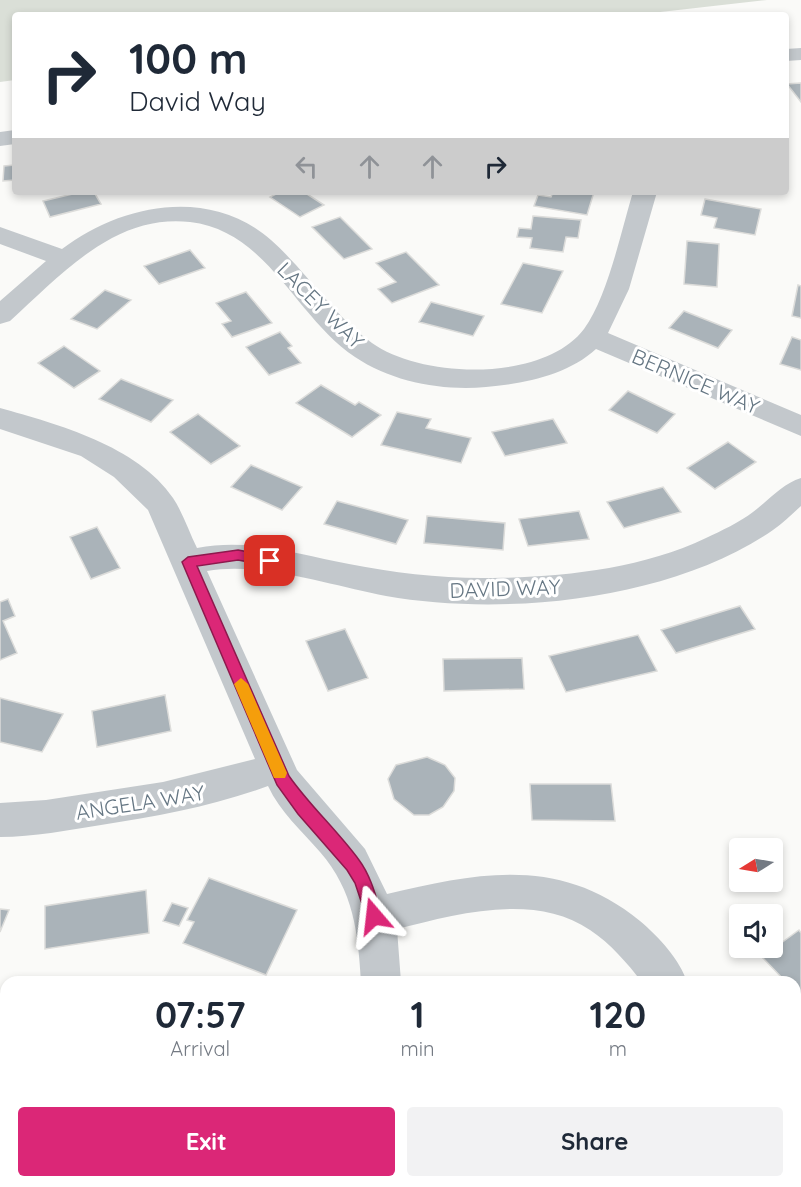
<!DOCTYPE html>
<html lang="en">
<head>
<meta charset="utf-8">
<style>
  body { margin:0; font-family:Quicksand,sans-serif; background:#f2f2f3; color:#1f2937; height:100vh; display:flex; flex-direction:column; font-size:22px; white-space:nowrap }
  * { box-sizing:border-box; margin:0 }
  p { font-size:20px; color:#747a83 }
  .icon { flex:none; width:33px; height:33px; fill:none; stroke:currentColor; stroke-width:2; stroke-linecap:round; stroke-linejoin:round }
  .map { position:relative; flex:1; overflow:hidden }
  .drawer { position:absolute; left:0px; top:976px; width:801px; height:212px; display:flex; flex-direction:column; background:#fff; border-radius:18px 18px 0 0; box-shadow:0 3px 9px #0003 }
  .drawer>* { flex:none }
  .banner { position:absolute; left:12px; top:12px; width:777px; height:183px; border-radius:6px; box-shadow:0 3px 9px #0003; background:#fff; color:#1f2937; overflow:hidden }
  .needle { width:39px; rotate:259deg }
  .tools { position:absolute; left:729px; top:838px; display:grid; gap:12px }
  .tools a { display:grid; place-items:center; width:54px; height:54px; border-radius:6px; background:#fff; box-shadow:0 3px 9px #0003; font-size:30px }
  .pin { position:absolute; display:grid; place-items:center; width:51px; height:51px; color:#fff; margin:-26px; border-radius:12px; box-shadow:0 3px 9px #0006 }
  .me { position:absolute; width:66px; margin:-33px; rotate:343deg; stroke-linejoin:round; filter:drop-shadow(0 0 4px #0008) }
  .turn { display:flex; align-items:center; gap:21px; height:126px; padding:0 18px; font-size:27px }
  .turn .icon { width:78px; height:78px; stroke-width:2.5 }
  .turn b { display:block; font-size:42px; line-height:51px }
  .lanes { display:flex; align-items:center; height:57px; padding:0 18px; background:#0003; justify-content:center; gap:30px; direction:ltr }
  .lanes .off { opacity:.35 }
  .eta { display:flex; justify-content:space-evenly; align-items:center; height:102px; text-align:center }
  .eta b { font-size:36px; font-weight:800; line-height:42px }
  .button { display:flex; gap:12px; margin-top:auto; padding:12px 18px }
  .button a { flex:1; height:69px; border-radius:6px; background:#db2777; color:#fff; font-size:24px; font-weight:800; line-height:69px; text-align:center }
  .button a+a { background:#f2f2f3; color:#1f2937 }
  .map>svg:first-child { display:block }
</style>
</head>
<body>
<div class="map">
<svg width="801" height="1187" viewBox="0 0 801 1187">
  <rect width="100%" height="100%" fill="#fafaf8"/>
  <path fill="#dadfd7" d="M0 0H767L634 15H15V80L0 82Z"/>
  <path fill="#aab3b9" stroke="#dcdcda" stroke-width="1.5" d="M801 83V102L787 84Z
    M15 165V180L3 181 4 166Z
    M81 192H94L101 204 50 217 43 201Z
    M280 192H304L324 205 300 217 270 197Z
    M553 192H594L587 215 534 206 538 195 551 197Z
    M705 199 761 209 755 235 714 228 717 218 701 215Z
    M533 216 581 220 578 238 566 237 563 252 530 248 532 238 517 237 519 228 531 229Z
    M340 217 372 249 344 259 312 227Z
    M687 241 719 244 717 287 684 284Z
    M190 250 205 268 159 284 144 266Z
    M406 252 439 285 392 303 378 289 396 282 376 263Z
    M523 263 563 271 542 313 501 304Z
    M798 285 801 286V318L792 316Z
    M105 290 131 300 97 329 71 319Z
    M246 292 272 323 232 337 222 324 231 321 216 303Z
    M431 302 484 316 473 336 419 322Z
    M684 311 732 330 718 348 669 328Z
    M280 332 292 346 288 348 301 363 269 375 246 347Z
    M792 337 801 340V370L780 364Z
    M64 346 100 371 74 388 38 363Z
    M121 379 173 400 151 422 99 399Z
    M321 385 355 405 359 402 381 415 352 437 296 403Z
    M628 391 675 414 657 433 609 410Z
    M397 412 431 419 426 428 471 438 461 463 381 445Z
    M198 414 240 446 211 464 170 432Z
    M553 419 567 443 505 456 492 432Z
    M728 442 756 462 715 489 687 468Z
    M251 465 302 487 282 510 231 487Z
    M663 487 681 512 624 528 607 502Z
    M337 501 408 520 396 544 324 524Z
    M579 511 589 539 528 546 519 519Z
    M427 516 505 523 503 550 424 543Z
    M97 527 120 568 91 579 70 537Z
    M8 599 15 616 3 621 17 653 0 660V602Z
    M740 606 755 629 676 653 661 630Z
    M345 629 368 678 328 691 306 641Z
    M638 635 657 671 566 692 549 656Z
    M522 658 524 689 444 691 443 659Z
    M165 695 171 731 97 747 92 711Z
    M0 698 63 714 42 752 0 742Z
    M427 757 445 765 455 778 454 791 443 807 429 815H414L394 799 388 779 396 765Z
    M530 784H611L615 821 532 820Z
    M209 878 297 910 266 975 183 943 194 922 187 920Z
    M146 890 149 933 45 949V906Z
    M172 903 188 908 179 926 163 921Z
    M0 909 9 910 0 932Z
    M799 930 801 933V1000L795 993V982H786L762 957Z
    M376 1182H445L441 1187H372Z"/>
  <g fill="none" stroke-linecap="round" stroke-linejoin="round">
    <path fill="#c3c8cc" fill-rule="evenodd" d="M801 48V60L786 61V49Z
      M15 130V144L0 146V132Z
      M633 192H657L629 289 608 333 801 415V436L596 349C568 375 523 384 486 387 442 391 392 382 355 357 296 318 268 231 190 222 162 219 137 225 112 238 73 259 42 292 10 321L0 324V301L46 261 0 244V227L62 249C121 204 210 186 271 240 307 272 333 315 372 343 422 379 544 382 584 329 608 296 621 231 633 192Z
      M0 408C57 424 138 446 173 498 183 513 189 532 197 548 251 538 295 554 349 564 396 573 444 579 493 578 563 577 641 569 706 538 721 531 740 522 753 512 769 500 782 484 801 478V506C792 514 783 523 773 530 671 600 506 617 386 596 331 586 261 561 207 571L297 770 365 849 387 894C480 872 561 856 640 921 659 937 680 960 687 982H642C627 963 611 944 590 930 535 892 456 914 397 929L401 982H361C358 933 354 891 320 852 302 831 280 812 268 786 213 806 158 816 101 825 68 830 34 837 0 837V803L46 800 163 782 255 759 148 510 114 477 81 456 0 429Z
      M795 1132 801 1134V1181L795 1179Z
      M217 1182H271L269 1187H215Z"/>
  </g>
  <path fill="#db2777" stroke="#8e194d" stroke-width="1.5" d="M238 550 270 556 276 561 270 566 238 560 197 566 289 776C310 806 337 830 359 860 371 876 376 897 382 916L380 922 374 924 368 922 355 883 347 870 298 814 277 785 182 562 188 557Z"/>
  <path fill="#f59e0b" d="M241 678 248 684 287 773 285 778H274L272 773 234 684Z"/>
  <g text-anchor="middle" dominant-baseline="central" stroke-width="6" stroke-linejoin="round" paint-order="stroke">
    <g font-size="21" fill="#657683" stroke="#fff">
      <text transform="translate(321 305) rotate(45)">LACEY WAY</text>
      <text transform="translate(696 381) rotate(23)">BERNICE WAY</text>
      <text transform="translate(505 588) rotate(-2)">DAVID WAY</text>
      <text transform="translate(140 802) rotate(-9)">ANGELA WAY</text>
    </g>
  </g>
</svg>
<div class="tools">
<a><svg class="needle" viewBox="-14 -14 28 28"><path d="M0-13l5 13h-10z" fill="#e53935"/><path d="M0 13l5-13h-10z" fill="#747a83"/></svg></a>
<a><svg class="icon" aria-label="sound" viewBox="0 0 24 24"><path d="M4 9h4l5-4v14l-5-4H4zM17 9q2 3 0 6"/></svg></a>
</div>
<div class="pin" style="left:270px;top:561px;background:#d93025"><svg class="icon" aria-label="arrive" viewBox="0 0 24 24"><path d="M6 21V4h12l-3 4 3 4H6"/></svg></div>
<svg class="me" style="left:374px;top:916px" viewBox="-20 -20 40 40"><path d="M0-17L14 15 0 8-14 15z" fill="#db2777" stroke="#fff" stroke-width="4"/></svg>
<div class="banner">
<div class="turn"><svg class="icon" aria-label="right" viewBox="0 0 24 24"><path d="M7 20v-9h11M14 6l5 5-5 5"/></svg><div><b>100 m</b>David Way</div></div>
<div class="lanes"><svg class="icon off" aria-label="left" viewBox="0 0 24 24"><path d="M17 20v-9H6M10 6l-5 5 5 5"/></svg><svg class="icon off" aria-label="ahead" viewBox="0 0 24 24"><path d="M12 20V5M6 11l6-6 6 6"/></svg><svg class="icon off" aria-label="ahead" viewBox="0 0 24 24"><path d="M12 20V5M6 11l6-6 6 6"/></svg><svg class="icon" aria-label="right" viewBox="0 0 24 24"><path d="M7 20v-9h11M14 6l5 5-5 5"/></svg></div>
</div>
<section class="drawer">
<div class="eta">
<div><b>07:57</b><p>Arrival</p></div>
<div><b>1</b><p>min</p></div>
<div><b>120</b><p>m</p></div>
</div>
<div class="button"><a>Exit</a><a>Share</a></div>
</section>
</div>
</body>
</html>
